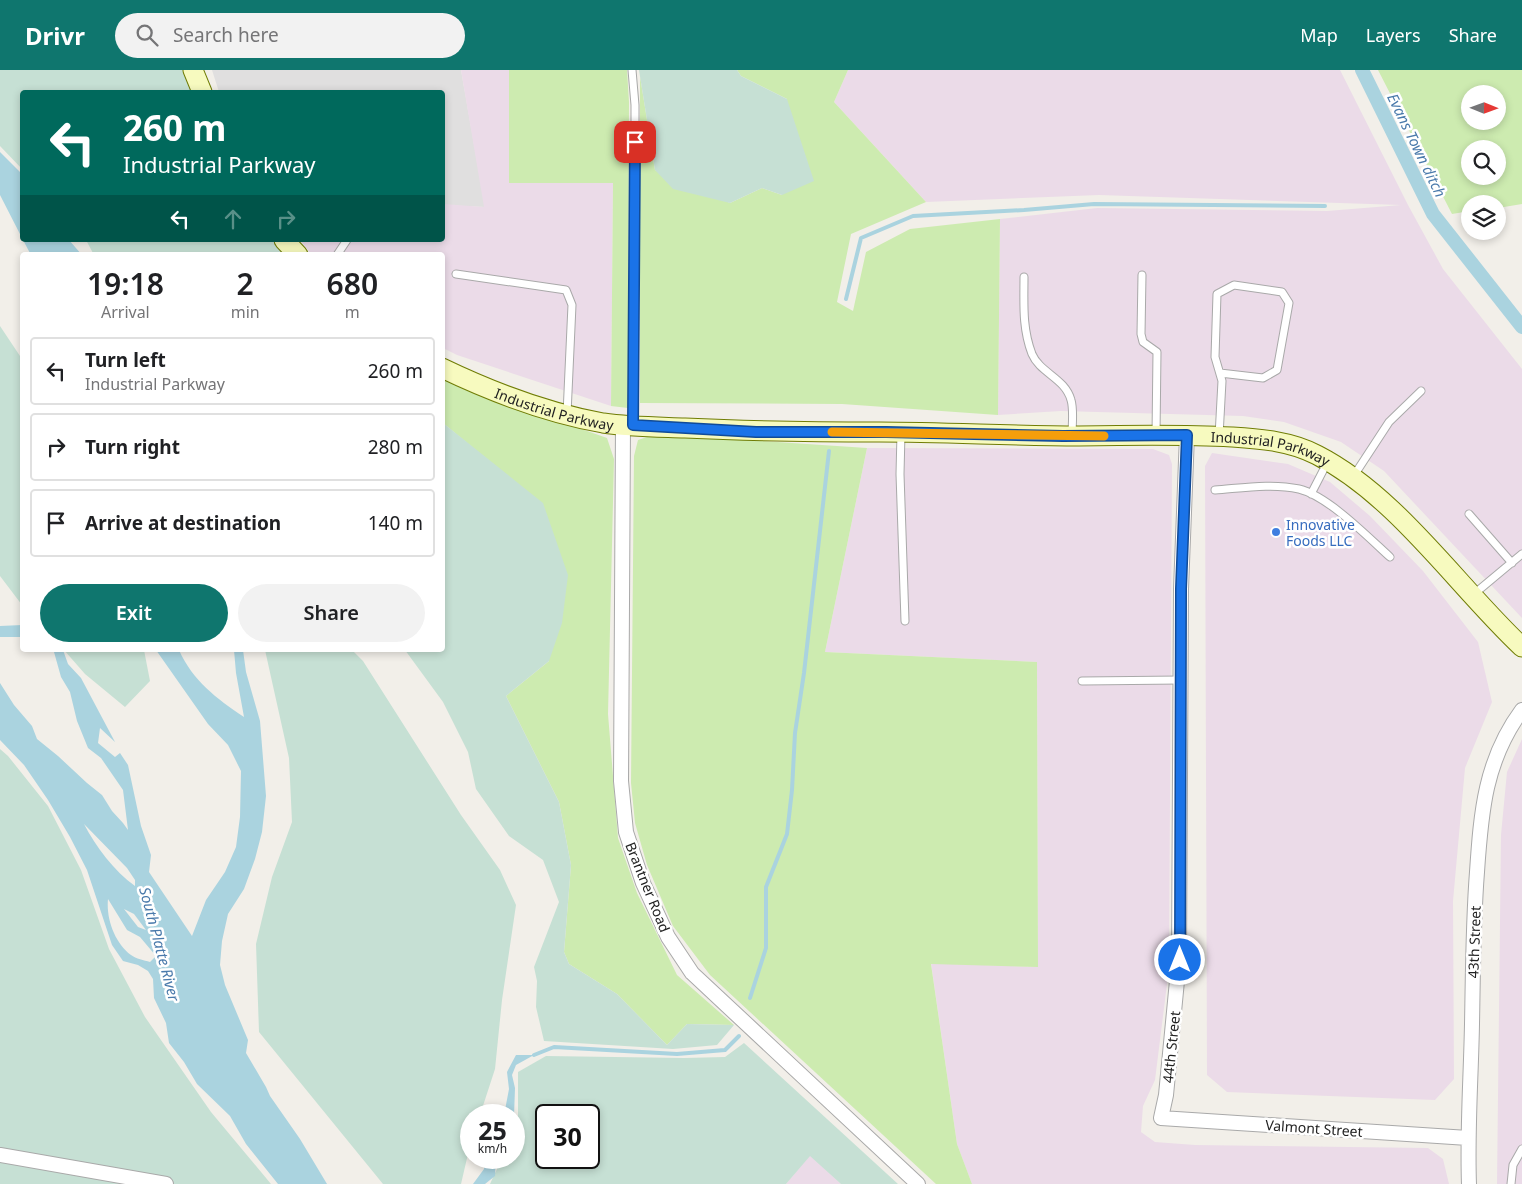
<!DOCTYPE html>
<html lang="en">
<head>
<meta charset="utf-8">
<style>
  body { margin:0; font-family:"Noto Sans",sans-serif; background:#f2f2f2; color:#202124; height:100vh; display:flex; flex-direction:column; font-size:19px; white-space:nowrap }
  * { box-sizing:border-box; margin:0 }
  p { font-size:16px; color:#757577 }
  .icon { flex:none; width:28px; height:28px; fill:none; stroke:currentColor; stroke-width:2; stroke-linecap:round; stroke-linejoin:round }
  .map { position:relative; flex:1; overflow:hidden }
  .drawer { position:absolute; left:20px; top:182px; width:425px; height:400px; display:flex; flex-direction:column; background:#fff; border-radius:5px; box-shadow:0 2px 8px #0003 }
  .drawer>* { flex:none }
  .guide { position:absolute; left:20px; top:20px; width:425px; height:152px; border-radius:5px; box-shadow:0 2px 8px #0003; background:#00695c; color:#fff; overflow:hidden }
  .needle { width:32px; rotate:91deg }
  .tools { position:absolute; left:1461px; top:15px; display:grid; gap:10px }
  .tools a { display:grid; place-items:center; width:45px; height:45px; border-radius:50%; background:#fff; box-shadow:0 2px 8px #0003; font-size:25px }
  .speed { position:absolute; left:460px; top:1034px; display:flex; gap:10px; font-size:25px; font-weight:700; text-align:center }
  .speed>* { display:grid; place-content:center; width:65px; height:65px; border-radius:50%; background:#fff; box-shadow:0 2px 8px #0003; line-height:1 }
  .speed small { font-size:12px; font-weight:400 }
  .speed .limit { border:2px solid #111; border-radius:8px; background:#fff; color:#111 }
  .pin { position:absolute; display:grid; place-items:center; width:42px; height:42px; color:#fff; margin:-21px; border-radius:10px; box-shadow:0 2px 8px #0006 }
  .me { position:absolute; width:55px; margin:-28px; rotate:0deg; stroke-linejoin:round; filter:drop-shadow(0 0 4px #0008) }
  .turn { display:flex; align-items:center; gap:18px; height:105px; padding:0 20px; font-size:22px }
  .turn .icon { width:65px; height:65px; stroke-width:2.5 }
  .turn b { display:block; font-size:35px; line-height:42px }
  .lanes { display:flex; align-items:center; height:48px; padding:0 20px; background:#0003; justify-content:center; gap:25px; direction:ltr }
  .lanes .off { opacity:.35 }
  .eta { display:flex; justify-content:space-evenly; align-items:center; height:85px; text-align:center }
  .eta b { font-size:30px; font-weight:600; line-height:35px }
  .button { display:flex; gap:10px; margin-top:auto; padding:10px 20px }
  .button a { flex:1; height:58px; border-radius:30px; background:#0f766e; color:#fff; font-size:20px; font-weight:600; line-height:58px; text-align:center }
  .button a+a { background:#f2f2f2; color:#202124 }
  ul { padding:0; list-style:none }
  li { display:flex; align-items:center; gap:15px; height:68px; margin:0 10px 8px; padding:0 10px; border:2px solid #e0e0e0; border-radius:5px }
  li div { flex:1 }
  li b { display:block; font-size:19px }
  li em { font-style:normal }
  header { display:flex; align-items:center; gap:30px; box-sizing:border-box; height:70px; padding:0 25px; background:#0f766e; color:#fff }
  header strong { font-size:24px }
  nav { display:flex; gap:28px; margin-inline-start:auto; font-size:18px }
  .search { width:350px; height:45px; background:#f2f2f2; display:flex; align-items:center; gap:12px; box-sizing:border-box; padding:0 18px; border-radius:28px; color:#757577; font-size:19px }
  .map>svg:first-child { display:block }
</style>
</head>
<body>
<header>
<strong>Drivr</strong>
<div class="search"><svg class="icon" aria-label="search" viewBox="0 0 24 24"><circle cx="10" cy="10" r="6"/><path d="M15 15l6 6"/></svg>Search here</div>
<nav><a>Map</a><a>Layers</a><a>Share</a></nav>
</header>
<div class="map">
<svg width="1522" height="1114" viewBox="0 0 1522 1114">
  <rect width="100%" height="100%" fill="#f2efe9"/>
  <path fill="#e0dfdf" d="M212 0H461L485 137 443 135 442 22H219Z"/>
  <path fill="#ebdbe8" d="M461 0H509L510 113H613L611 336 457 285 443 278 442 185H312L300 170H442L443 134 484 137Z
    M848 0H1340L1408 135 1443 199 1522 299V548L1384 401 1341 372 1284 352 1243 346 1061 341 998 345 1000 149 1097 138 1327 141 1401 135 1099 125 926 132 834 32Z
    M867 378 1153 379 1169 385 1172 394 1169 898 1155 1010 1143 1036 1141 1062 1155 1072 1195 1075 1428 1078 1443 1089 1449 1114H972L957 1074 931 893 1038 897 1037 592 825 582Z
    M1212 383 1288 394 1330 412 1370 446 1423 501 1478 572 1492 632 1465 698 1453 831 1454 1009 1435 1030 1227 1022 1207 1005 1205 396Z
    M1522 669V1114H1497L1501 765 1507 702Z
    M810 1085 841 1114H786Z"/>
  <path fill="#cdebb0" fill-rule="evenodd" d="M509 0H627L629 32 628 338 611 336 613 113H509Z
    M737 0H848L834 32 926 132 851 164 837 232 853 241 866 182 910 159 1000 149 998 345 842 334 640 333V6L655 100 730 133 762 118 782 125 787 29 741 6Z
    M1378 0H1522V134L1498 138V134H1470V141L1452 144ZM1470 24H1498V51H1470ZM1470 79H1498V106H1470Z
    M442 306 454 314 607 368 614 389 608 644 618 768 637 823 677 905 734 955 687 954 667 975 617 924 569 894 564 882 571 795 559 732 506 626 549 591 490 392 443 353Z
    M656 364 867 378 825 582 1037 592 1038 897 931 894 957 1074 972 1114H936L710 905 673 856 647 795 635 753 631 713 634 386 638 370Z"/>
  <path fill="#c6e0d4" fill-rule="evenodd" d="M0 0H183L193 22H22V99L0 76Z
    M639 0H737L741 6 787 29 814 111 782 125 762 118 730 133 673 119 655 100Z
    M86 170H274L289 185H94Z
    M0 256 22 289V535L0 506Z
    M443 353 543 433 568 505 562 553 549 591 506 626 559 732 571 795 564 882 569 894 617 924 667 975 687 954 734 955 717 975 673 979 544 971 536 937 537 911 534 897 559 832 543 790 509 766 476 719 468 682 443 632 405 580H442Z
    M64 580H144L150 611 125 637 85 604Z
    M265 580H352L363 591 461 745 500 800 516 835 502 930 495 999 480 1045H471V1071L461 1114H383L259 962 256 874 272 807 292 752 289 688Z
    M0 679 8 686 48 736 81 800 109 879 145 947 211 1042 271 1114H0Z
    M744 973 898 1114H841L810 1086 786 1114H490L502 1088H514V1058L518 1048V1002L546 986 684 988 725 987ZM546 1045H589V1088H546Z"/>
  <path fill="#aad3df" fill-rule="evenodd" d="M0 82 22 104V168L0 125Z
    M23 170H69L82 185H31Z
    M22 555V567H0V556Z
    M52 580H63L68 594 81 608 115 672 100 658 98 673 115 687 120 683 128 695 141 756 151 785 149 802 192 866 206 830 225 802 236 777 240 747 241 701 228 675 208 654 156 580H179C193 611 216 628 244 647L236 603 234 580H243L246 602 260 651 266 726 262 762 255 789 244 819 228 844 222 871 220 895 225 915 248 970 246 983 266 1017 270 1026 300 1069 327 1114H278L246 1074 230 1046 197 1014 184 992 169 973 166 953 154 928 153 909 148 901 138 895 123 891 112 875 87 800 70 767 48 730 24 695 0 670V613L14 635 32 656 37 669 58 686 87 713 102 725 112 741 123 753 128 760 123 720 101 688 88 678 77 651 70 622 61 607 54 582ZM84 754 127 798 135 810V816C114 801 96 777 84 754ZM108 829 127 860 140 867 156 886 150 892C144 890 136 889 131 885 115 873 106 849 108 829ZM124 839 134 844 146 860 138 857Z
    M516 985H534L516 995 512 1005 515 1018 514 1046 501 1045 505 1040 509 1019 507 1002Z
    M486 1088H496L495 1106 485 1114H473L484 1099Z"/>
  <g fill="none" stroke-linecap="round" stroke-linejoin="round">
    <path stroke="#aad3df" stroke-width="4" d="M846 229 861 168 913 146 1024 140 1094 134 1325 136
      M750 928 766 878V817L787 764 792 720 795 663 804 603 829 381
      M534 985 554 977 677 984 725 980 739 966"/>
    <path stroke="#aad3df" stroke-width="14" d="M1362 0 1433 144 1522 257"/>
    <defs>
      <path id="lane" d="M632 0 635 35V109L633 355
        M337 185 347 170
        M456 204 566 220 572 235 567 344
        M1142 205 1141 264 1143 272 1157 282 1156 365
        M1024 207C1024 233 1022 258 1032 284 1040 303 1065 308 1071 330 1074 340 1072 355 1072 365
        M901 363 900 404 905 551
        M1219 366 1222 311 1215 287 1217 224 1234 215 1282 222 1289 233 1277 300 1263 308 1220 303
        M1353 407 1389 352 1421 321
        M1215 420C1242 418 1272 413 1299 419 1328 426 1368 467 1390 487
        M1311 424 1327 393
        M1469 444 1512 493
        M1474 524 1522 484
        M1082 611 1181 610
        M1511 1114 1513 1095 1522 1079"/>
      <path id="street" d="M623 355 621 711 626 762 643 813 668 867 692 903 918 1114
        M1187 365 1181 519 1179 890 1166 1025 1161 1048 1468 1068
        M0 1085 166 1114
        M1469 1114C1467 1061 1471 1008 1472 954 1473 903 1473 853 1477 802 1481 742 1485 690 1522 640"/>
      <g id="secondary">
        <path d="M193 0 202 22"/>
        <path d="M284 170 298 185"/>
        <path id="s1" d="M442 298C494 323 547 343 603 353 630 357 658 357 685 358 750 361 814 362 879 362 946 362 1012 366 1079 366 1130 365 1181 364 1232 367 1261 369 1291 371 1317 385 1397 426 1457 516 1522 577"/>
      </g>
    </defs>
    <use href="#lane" stroke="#a9a9a9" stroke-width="9"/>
    <use href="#street" stroke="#a9a9a9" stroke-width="16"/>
    <use href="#secondary" stroke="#707d05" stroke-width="21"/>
    <use href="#lane" stroke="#fff" stroke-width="7"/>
    <use href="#street" stroke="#fff" stroke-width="14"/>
    <use href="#secondary" stroke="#f7fabf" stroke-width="19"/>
  </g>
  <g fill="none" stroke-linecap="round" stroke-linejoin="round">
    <defs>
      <path id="route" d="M635 72 633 355 756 362H886L1063 366 1187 365 1181 519 1180 890"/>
    </defs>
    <use href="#route" stroke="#114b97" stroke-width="12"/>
    <use href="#route" stroke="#1a73e8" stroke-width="9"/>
    <path stroke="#f59e0b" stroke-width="9" d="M832 362 1104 366"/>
  </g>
  <circle fill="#3f7fe0" stroke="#fff" stroke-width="2" cx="1276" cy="462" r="5"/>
  <g text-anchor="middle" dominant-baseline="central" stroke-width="5" stroke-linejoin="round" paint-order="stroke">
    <g font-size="14" fill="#222" stroke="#fff">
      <text stroke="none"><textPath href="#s1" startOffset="120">Industrial Parkway</textPath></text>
      <text stroke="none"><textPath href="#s1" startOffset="840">Industrial Parkway</textPath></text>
      <text transform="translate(648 817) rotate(68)">Brantner Road</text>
      <text transform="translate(1474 872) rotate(-88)">43th Street</text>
      <text transform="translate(1171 977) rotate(-84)">44th Street</text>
      <text transform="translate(1314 1058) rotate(4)">Valmont Street</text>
    </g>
    <g font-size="14" fill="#366cbe" stroke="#fff" text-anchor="start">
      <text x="1286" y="454">Innovative<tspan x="1286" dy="16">Foods LLC</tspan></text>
    </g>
    <g font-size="15" font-style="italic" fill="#4a7aab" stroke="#fff">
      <text transform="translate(1417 75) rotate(64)">Evans Town ditch</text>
      <text transform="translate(160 874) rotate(75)">South Platte River</text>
    </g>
  </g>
</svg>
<div class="tools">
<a><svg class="needle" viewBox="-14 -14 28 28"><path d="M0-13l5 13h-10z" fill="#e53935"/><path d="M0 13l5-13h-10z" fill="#757577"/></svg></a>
<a><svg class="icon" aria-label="search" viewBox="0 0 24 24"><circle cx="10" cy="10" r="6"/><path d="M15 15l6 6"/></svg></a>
<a><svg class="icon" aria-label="layers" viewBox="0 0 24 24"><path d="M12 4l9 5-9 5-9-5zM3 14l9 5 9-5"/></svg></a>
</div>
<div class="speed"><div>25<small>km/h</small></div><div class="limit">30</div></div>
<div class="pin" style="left:635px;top:72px;background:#d93025"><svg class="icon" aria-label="arrive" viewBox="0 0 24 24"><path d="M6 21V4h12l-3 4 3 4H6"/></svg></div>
<svg class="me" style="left:1180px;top:890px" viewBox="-20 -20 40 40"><circle r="17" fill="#1a73e8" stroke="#fff" stroke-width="3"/><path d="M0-11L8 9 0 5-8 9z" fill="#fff"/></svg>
<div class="guide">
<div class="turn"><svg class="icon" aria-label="left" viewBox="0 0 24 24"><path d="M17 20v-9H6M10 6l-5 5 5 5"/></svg><div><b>260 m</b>Industrial Parkway</div></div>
<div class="lanes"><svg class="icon" aria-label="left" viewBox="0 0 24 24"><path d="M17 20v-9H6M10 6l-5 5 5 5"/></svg><svg class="icon off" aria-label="ahead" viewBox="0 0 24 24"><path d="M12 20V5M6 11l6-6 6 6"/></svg><svg class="icon off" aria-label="right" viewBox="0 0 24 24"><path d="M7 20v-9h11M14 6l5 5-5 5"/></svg></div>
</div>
<section class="drawer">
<div class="eta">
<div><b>19:18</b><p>Arrival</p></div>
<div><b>2</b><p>min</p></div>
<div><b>680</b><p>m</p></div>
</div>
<ul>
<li><svg class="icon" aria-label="left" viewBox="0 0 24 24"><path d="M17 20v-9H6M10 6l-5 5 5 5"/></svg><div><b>Turn left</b><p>Industrial Parkway</p></div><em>260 m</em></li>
<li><svg class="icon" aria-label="right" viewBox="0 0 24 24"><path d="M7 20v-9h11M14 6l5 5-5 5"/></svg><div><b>Turn right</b></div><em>280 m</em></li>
<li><svg class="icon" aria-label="arrive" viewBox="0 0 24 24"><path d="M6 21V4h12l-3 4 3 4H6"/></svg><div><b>Arrive at destination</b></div><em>140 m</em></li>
</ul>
<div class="button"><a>Exit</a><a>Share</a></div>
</section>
</div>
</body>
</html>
